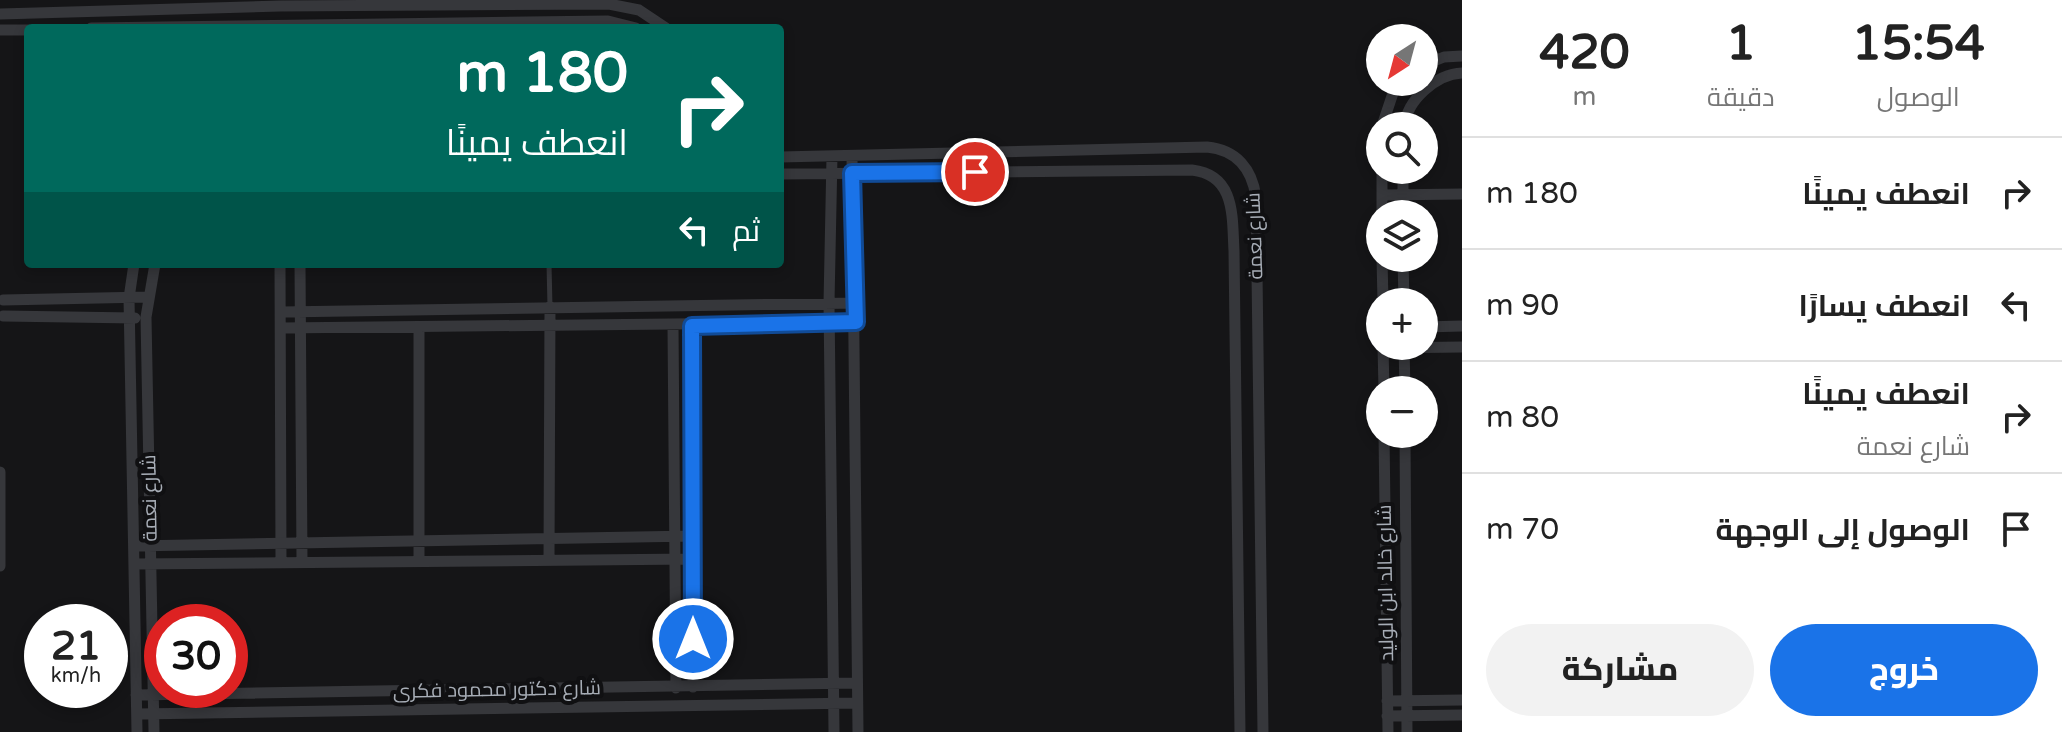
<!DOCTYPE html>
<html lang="ar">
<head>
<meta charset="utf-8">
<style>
  body { margin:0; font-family:"Varela Round",Cairo,sans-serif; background:#f2f2f2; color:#222; direction:rtl; height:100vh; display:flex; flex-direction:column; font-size:30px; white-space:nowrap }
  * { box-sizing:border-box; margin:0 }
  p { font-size:26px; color:#767676 }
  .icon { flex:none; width:44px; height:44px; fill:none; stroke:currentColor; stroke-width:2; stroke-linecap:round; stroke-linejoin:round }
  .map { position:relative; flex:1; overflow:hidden; direction:ltr }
  .panel { display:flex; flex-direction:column; background:#fff; width:600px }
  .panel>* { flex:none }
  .banner { position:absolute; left:24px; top:24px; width:760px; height:244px; border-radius:8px; box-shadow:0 4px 12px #0003; direction:rtl; background:#00695c; color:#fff; overflow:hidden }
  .needle { width:52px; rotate:216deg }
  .fabs { position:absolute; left:1366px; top:24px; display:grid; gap:16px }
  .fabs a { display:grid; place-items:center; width:72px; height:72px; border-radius:50%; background:#fff; box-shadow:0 4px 12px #0003; font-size:40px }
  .speed { position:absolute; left:24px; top:604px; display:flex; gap:16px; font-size:40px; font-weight:700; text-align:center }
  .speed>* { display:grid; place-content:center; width:104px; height:104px; border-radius:50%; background:#fff; box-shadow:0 4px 12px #0003; line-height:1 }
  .speed small { font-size:20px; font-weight:400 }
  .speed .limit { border:12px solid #d22; background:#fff; color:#111 }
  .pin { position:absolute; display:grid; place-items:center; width:68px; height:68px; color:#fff; margin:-34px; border:4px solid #fff; border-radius:50%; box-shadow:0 2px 8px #0007 }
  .me { position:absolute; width:88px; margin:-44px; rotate:0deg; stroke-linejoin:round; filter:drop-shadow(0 0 6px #0008) }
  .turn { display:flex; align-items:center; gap:28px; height:168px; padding:0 24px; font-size:36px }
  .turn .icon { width:104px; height:104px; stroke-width:2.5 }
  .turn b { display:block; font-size:56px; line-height:68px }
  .then { display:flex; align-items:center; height:76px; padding:0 24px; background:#0003; gap:16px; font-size:30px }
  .eta { display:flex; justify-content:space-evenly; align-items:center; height:136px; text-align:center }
  .eta b { font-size:48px; font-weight:800; line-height:56px }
  .action { display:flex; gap:16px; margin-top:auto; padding:16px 24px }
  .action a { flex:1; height:92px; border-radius:48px; background:#1a73e8; color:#fff; font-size:32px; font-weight:800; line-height:92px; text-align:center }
  .action a+a { background:#f2f2f2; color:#222 }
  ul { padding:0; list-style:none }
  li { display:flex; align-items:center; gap:24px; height:112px; padding:0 24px; border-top:2px solid #e0e0e0 }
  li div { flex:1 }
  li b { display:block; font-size:30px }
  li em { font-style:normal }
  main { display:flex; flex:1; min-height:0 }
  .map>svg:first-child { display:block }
</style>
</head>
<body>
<main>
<section class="panel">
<div class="eta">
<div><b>15:54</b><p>الوصول</p></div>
<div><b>1</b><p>دقيقة</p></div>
<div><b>420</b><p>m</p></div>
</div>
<ul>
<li><svg class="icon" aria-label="right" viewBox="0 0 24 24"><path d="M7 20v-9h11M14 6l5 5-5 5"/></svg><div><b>انعطف يمينًا</b></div><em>180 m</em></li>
<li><svg class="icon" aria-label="left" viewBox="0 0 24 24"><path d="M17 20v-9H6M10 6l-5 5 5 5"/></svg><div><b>انعطف يسارًا</b></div><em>90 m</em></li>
<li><svg class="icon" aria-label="right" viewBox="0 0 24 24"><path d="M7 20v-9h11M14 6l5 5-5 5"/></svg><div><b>انعطف يمينًا</b><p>شارع نعمة</p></div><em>80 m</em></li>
<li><svg class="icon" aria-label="arrive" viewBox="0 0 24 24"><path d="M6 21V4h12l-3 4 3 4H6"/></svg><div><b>الوصول إلى الوجهة</b></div><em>70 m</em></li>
</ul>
<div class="action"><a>خروج</a><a>مشاركة</a></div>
</section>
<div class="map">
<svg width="1462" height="732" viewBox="0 0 1462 732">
  <rect width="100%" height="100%" fill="#151517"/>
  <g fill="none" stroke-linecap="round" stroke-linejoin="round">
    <path stroke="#36373b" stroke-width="5" d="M549 264 550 307"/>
    <path stroke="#36373b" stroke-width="11" d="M0 14 280 6 609 4 639 10 666 28
      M91 28 608 21 636 28
      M0 30H28
      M1424 65 1444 57 1462 56
      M1382 126 1394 90 1402 82
      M1405 126C1406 100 1437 74 1462 73
      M832 156 829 303 834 732
      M852 156 858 732
      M780 157 1207 147C1237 150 1252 169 1256 197L1263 732
      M1382 170V214
      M780 174 1192 170C1236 175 1232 217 1234 251L1240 732
      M1382 195 1462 194
      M1403 214V170
      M1382 258 1383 302
      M1403 258 1404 302
      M134 264 129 298 137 732
      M280 264 281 562
      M300 264 302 562
      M3 300 147 297
      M281 312 856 303
      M3 316 135 318
      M673 326 676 688
      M692 326 693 687
      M419 327V561
      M1424 327 1462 326
      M281 328 856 322
      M1383 346 1384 390
      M1404 346 1405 390
      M1383 348 1462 347
      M1384 434 1388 732
      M1405 434 1407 732
      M0 472V566
      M134 546 693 536
      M549 560 550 307
      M135 564 693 559
      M136 695 857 683
      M1387 701 1462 700
      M137 714 857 703
      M1387 716 1462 715
      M154 732 146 317 155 264"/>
  </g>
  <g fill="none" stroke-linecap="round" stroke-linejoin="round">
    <defs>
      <path id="route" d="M693 639 692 326 856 322 852 173 975 172"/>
    </defs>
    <use href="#route" stroke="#114b97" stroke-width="20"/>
    <use href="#route" stroke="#1a73e8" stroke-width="14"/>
  </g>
  <g text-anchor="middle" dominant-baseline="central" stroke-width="8" stroke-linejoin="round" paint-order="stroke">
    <g font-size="20" fill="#a7adb6" stroke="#101012">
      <text transform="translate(1255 236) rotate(-92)">شارع نعمة</text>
      <text transform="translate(150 498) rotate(-91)">شارع نعمة</text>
      <text transform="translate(1386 583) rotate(-91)">شارع خالد ابن الوليد</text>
      <text transform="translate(497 690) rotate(-1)">شارع دكتور محمود فكرى</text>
    </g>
  </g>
</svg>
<div class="fabs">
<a><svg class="needle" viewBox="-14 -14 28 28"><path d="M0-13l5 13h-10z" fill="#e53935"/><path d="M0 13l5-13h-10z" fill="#767676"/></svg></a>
<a><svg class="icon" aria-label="search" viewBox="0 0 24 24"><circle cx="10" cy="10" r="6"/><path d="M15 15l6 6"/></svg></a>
<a><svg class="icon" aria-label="layers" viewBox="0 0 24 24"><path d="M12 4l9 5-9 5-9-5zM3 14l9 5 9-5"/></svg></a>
<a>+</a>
<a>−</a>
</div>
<div class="speed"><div>21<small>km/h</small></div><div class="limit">30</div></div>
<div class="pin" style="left:975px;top:172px;background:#d93025"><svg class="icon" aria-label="arrive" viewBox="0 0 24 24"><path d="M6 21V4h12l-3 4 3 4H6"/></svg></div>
<svg class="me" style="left:693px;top:639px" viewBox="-20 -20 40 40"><circle r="17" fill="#1a73e8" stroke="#fff" stroke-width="3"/><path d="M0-11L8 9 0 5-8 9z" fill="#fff"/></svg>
<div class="banner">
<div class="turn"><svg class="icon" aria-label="right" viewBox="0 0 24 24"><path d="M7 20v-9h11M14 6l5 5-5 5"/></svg><div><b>180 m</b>انعطف يمينًا</div></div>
<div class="then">ثم<svg class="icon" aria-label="left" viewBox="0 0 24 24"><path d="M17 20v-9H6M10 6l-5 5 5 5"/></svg></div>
</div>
</div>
</main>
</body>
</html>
